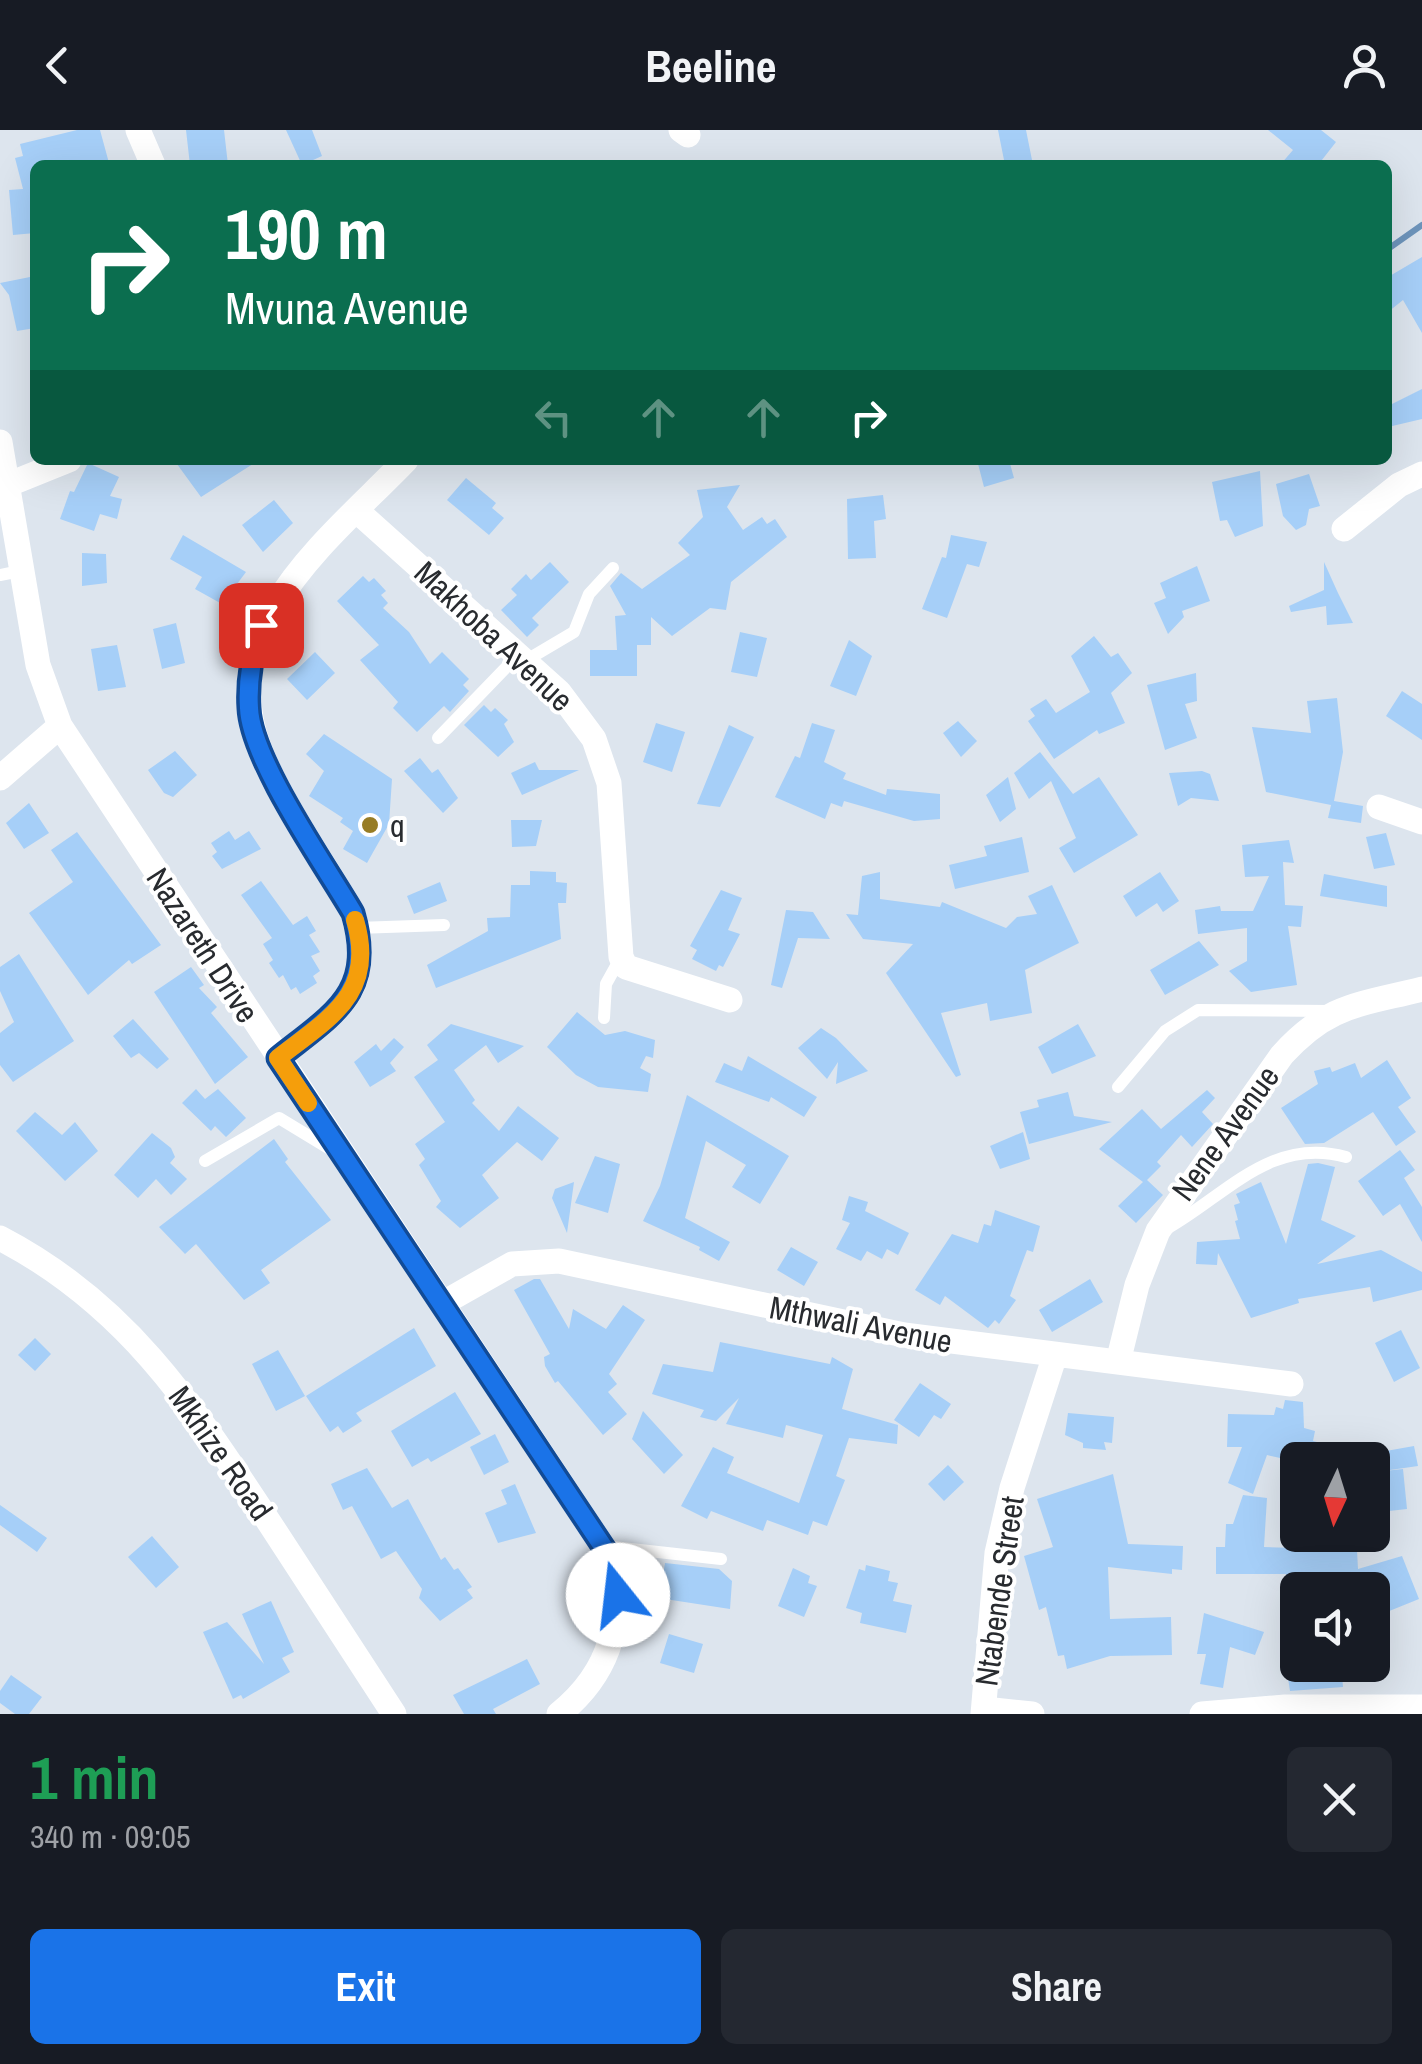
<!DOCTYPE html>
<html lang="en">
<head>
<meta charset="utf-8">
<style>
  body { margin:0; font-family:"Archivo Narrow",sans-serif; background:#242831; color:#f1f3f6; height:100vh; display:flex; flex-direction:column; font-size:38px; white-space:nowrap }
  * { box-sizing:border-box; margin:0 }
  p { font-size:32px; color:#9ea1a6 }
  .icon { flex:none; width:55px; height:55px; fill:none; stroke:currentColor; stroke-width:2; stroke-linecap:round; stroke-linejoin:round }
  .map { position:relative; height:1584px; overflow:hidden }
  .drawer { display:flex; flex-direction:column; background:#171b24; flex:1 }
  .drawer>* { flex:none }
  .guide { position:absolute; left:30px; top:30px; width:1362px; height:305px; border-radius:15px; box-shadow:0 10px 40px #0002; background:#0b6e4f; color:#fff; overflow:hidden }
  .needle { width:65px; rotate:184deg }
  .controls { position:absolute; left:1280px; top:1312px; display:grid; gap:20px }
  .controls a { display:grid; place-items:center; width:110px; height:110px; border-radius:15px; background:#171b24; box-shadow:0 10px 40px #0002; font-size:50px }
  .pin { position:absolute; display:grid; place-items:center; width:85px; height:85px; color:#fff; margin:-42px; border-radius:20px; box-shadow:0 5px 15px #0006 }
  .me { position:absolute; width:110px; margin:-55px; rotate:344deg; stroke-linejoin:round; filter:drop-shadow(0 0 8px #0008) }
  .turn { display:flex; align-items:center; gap:35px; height:210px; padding:0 30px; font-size:45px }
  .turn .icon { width:130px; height:130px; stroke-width:2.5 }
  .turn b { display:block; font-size:70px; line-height:85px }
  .lanes { display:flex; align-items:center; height:95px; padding:0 30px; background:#0003; justify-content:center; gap:50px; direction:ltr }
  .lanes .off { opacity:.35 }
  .round { display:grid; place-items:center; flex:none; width:105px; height:105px; border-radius:15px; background:#242831 }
  .headline { display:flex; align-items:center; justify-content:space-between; height:170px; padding:0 30px }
  h1 { font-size:60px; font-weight:800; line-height:75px; color:#1e9e55 }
  .button { display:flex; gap:20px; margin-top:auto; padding:20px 30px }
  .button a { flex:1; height:115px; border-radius:15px; background:#1a73e8; color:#fff; font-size:40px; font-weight:800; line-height:115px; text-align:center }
  .button a+a { background:#242831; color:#f1f3f6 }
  header { display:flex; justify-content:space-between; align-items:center; height:130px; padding:0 30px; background:#171b24; font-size:45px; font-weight:800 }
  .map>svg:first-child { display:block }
</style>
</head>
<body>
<header><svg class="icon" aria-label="back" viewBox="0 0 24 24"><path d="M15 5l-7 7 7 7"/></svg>Beeline<svg class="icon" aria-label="person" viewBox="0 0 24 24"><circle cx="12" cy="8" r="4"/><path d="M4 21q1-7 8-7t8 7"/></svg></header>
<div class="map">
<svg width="1422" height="1584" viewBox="0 0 1422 1584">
  <rect width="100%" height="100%" fill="#dde5ee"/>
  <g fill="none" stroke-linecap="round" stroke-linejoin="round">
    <path stroke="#6d94bb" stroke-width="6" d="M1388 119 1422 95"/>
  </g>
  <path fill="#a6cff8" d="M77 0H100L109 33 35 35V103L13 105 9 60 23 59 15 28 23 26 20 14Z
    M186 0H224L228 35H190Z
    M286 0H312L322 26 302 35Z
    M998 0H1026L1033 35H1005Z
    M1268 0H1321L1336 12 1318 35H1280L1293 20Z
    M1422 127V203L1403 170 1388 182V147Z
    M35 146V198L17 201 9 165 0 153Z
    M1422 259V289L1388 297V276Z
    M174 330H259L201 367Z
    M977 330H1009L1014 348 984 357Z
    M88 333 119 347 110 366 122 369 117 389 100 384 94 401 60 389 70 361 74 362Z
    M1260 341 1263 396 1235 407 1227 390 1220 391 1212 352Z
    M1309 344 1320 376 1309 379 1306 395 1296 400 1283 386 1276 354Z
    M466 348 496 373 492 378 504 388 489 405 447 370Z
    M740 355 727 377 743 400 762 387 767 394 775 389 787 407 731 452 726 480 710 478 672 506 651 487V515H637V546H590V520H617L615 486 626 485 610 456 621 443 642 459 690 425 678 413 703 387 697 360Z
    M883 365 886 389 874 391 876 428 848 429 847 369Z
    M274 370 293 393 263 422 242 395Z
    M183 405 246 442 222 474 195 459 202 447 170 429Z
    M951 405 987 412 979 437 967 434 947 488 922 479 942 427 946 428Z
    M82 423 106 424 107 453 82 456Z
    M550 432 569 452 532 488 539 495 527 507 501 480 517 465 511 459 526 444 531 450Z
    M1324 432 1338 463 1353 493 1327 495 1326 476 1291 482 1289 476 1324 460Z
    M1197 436 1210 471 1182 481 1184 487 1168 504 1154 473 1166 468 1160 453Z
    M363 446 369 452 374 448 386 461 381 465 388 473 383 478 409 502 430 534 442 522 469 549 463 555 469 561 450 582 444 576 417 602 393 578 398 572 360 530 379 515 337 471Z
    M176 493 185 533 162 539 153 499Z
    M740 502 767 508 757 547 731 542Z
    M1094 506 1111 527 1118 523 1132 543 1111 563 1125 593 1099 604 1097 600 1054 629 1028 591 1035 586 1030 579 1046 569 1056 583 1090 562 1071 526Z
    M849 510 872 526 856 566 830 556Z
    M117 515 126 557 98 561 91 519Z
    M315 522 335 543 307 570 287 549Z
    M1196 543 1197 571 1185 574 1197 608 1165 620 1147 555Z
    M1402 561 1422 574V610L1386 586Z
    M1337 568 1343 622 1334 671 1363 676 1361 693 1328 688 1331 675 1266 662 1252 597 1311 603 1307 571Z
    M484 575 491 582 495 578 508 590 504 594 514 612 498 627 464 595Z
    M958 591 977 611 961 627 943 603Z
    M656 593 685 602 672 642 643 632Z
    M812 593 835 600 824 632 846 643 843 649 886 665 887 659 940 664V689L914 691 844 671 842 677 831 673 825 689 775 667 795 626 800 628Z
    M729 595 754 607 720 677 697 674Z
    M324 604 392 649 389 694 367 733 343 719 353 701 340 692 343 688 309 666 324 641 306 624Z
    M175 621 197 645 173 667 164 663 148 640Z
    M1040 622 1073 664 1099 647 1138 705 1074 743 1059 718 1076 708 1051 651 1029 669 1014 643Z
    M420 628 432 643 438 639 458 668 443 683 404 641Z
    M535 632 539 640H579L522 665 511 643Z
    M1202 641 1210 644 1219 671 1191 668 1178 676 1169 643Z
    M1008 647 1016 679 1000 692 986 665Z
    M29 673 49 703 24 719 6 693Z
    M511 690H542L536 716 512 717Z
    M229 701 235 710 249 701 261 719 222 739 212 726 217 722 211 713Z
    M77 702 161 815 132 834 129 830 88 865 29 783 73 752 51 720Z
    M1386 703 1395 735 1374 739 1366 707Z
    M1022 707 1029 742 955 759 949 735 987 726 984 716Z
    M1289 710 1294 733 1283 732 1285 775 1303 776 1301 797 1288 796 1297 855 1251 862 1229 841 1247 831V798L1198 804 1195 780 1220 776 1221 781H1253L1269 746 1245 747 1242 715Z
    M530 741 556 742V752L567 753 566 773H558L561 809 436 858 427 835 488 801 487 788 510 787 511 755H530Z
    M880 742V769L940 777 942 772 1006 798 1017 787 1037 784 1028 766 1052 755 1079 813 1025 840 1032 883 990 891 987 873 941 883 961 945 956 947 886 843 913 814 863 809 846 784 858 785 862 746Z
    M1160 742 1179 771 1163 782 1157 773 1136 787 1123 766Z
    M1324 744 1387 756V777L1320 766Z
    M261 751 293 795 307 786 316 801 309 805 320 822 311 826 320 841 313 846 317 853 300 864 296 857 291 860 283 845 279 848 269 833 273 830 263 814 272 808 241 765Z
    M440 752 447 771 414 784 407 766Z
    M721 760 742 768 728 800 740 804 723 837 719 835 716 841 692 829 697 820 690 816Z
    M786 780 813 782 830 809 798 808 782 858 771 855Z
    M1199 811 1219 835 1165 865 1150 840Z
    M19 824 74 911 13 952 0 935V903L14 892 0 861V837Z
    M191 837 204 855 199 858 217 877 211 883 248 927 215 954 154 862Z
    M577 882 605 905 625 901 655 910 653 928 646 926 640 938 651 944 648 962 598 957 576 945 547 917Z
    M133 889 169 929 157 939 139 923 131 928 113 906Z
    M451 894 524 916 498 933 486 915 454 940 475 970 472 973 499 1001 518 976 559 1008 542 1031 517 1012 482 1045 499 1068 460 1098 436 1077 441 1071 419 1035 425 1029 415 1014 445 992 414 947 438 930 427 915Z
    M1078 894 1096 926 1052 944 1038 917Z
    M821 898 836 908 868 941 836 954 838 932 827 949 798 918Z
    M394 908 404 917 390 933 396 941 370 957 354 932 376 914 381 921Z
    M748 926 817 967 804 987 771 967 769 972 715 952 724 933 742 941Z
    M1387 930 1411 968 1398 977 1416 1002 1396 1016 1373 982 1324 1013 1305 1014 1281 978 1318 954 1314 941 1330 937 1332 942 1355 933 1361 948Z
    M196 959 205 969 218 959 246 988 226 1007 215 996 211 1001 182 973Z
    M1207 960 1215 968 1202 982 1213 994 1192 1017 1181 1005 1157 1032 1161 1036 1147 1050 1163 1065 1136 1093 1118 1076 1143 1052 1099 1019 1142 979 1161 999Z
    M1068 962 1074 986 1112 992 1029 1014 1020 982 1039 977 1037 970Z
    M687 965 789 1026 760 1074 732 1057 746 1035 706 1011 685 1088 730 1112 719 1131 699 1120 700 1117 643 1091 660 1056Z
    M35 982 62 1005 75 992 98 1021 65 1051 16 1001Z
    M1023 1002 1030 1029 1000 1039 990 1016Z
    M152 1003 171 1018 175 1027 170 1033 187 1049 171 1065 156 1049 138 1068 114 1045Z
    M274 1009 288 1029 285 1032 331 1090 261 1140 270 1153 244 1170 196 1114 185 1124 159 1097Z
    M1400 1020 1415 1040 1404 1048 1422 1077V1112L1400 1074 1383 1086 1358 1051Z
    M595 1026 620 1034 608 1083 575 1073Z
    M1318 1033 1335 1037 1321 1090 1356 1106 1317 1134 1381 1120 1422 1142V1160L1373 1172 1370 1157 1298 1169 1299 1173 1251 1188 1218 1123 1217 1135 1196 1134 1197 1112 1240 1109 1235 1091 1238 1090 1234 1075 1240 1073 1236 1064 1261 1052 1286 1114 1308 1034Z
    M574 1052 567 1103 552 1068 555 1059Z
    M849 1066 868 1072 865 1081 909 1103 898 1125 887 1119 882 1129 867 1121 861 1131 836 1119 850 1093 842 1090Z
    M995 1080 1040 1096 1033 1122 1027 1120 1010 1166 1016 1170 999 1194 995 1190 988 1198 945 1166 940 1175 915 1160 952 1104 978 1113 984 1094 991 1096Z
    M791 1117 818 1132 804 1156 777 1140Z
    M534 1149H540L569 1199 573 1179 606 1199 623 1175 645 1190 609 1244 617 1254 608 1262 627 1284 603 1305 558 1251 555 1253 545 1236 544 1227 550 1224 514 1160Z
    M1090 1149 1103 1172 1052 1202 1039 1180Z
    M414 1198 436 1236 356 1283 362 1291 343 1303 338 1296 330 1302 306 1266Z
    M1401 1200 1420 1238 1394 1252 1375 1213Z
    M35 1208 51 1224 35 1241 18 1225Z
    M720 1212 830 1234 832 1227 853 1239 842 1279 898 1295 897 1314 849 1308 836 1346 845 1350 827 1396 813 1391 808 1405 767 1390 763 1401 711 1381 707 1389 681 1376 713 1317 734 1327 727 1343 799 1373 823 1305 786 1295 783 1308 726 1294 739 1268 716 1291 700 1287 704 1280 652 1264 663 1234 713 1242Z
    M278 1220 305 1266 276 1281 252 1234Z
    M920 1253 951 1274 941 1289 934 1285 919 1307 894 1290Z
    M455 1262 481 1304 431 1332 428 1328 412 1337 391 1301Z
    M1285 1270 1303 1272 1304 1298 1315 1301 1313 1311 1356 1322V1330L1298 1332 1267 1325 1253 1364 1228 1353 1242 1317H1227L1228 1284 1274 1285 1276 1277 1283 1279Z
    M643 1281 683 1325 664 1344 632 1309Z
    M1068 1283 1114 1287 1112 1313 1104 1312 1106 1320 1083 1318V1313L1065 1305Z
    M495 1304 509 1332 484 1345 470 1317Z
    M1414 1316 1418 1336 1390 1340 1386 1321Z
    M948 1335 964 1352 944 1371 928 1354Z
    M367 1338 392 1378 408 1369 441 1430 445 1427 454 1440 458 1438 472 1457 467 1460 473 1468 440 1491 419 1468 422 1459 396 1421 381 1429 352 1376 343 1380 331 1354Z
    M1403 1339 1407 1379 1389 1381 1387 1366 1372 1365V1347H1385L1384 1341Z
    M1113 1344 1128 1414 1183 1416 1182 1440 1172 1439V1444L1108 1437 1110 1489 1171 1487 1172 1525 1110 1526 1067 1539 1064 1525 1058 1526 1046 1477 1039 1480 1024 1426 1053 1417 1037 1369Z
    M515 1354 536 1403 498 1413 485 1383 507 1374 501 1360Z
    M1243 1365 1267 1368 1264 1417 1357 1420 1358 1439 1402 1426 1419 1469 1372 1488V1460H1287L1286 1444H1216V1417H1225L1226 1394H1233Z
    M0 1375 47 1408 37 1422 0 1395Z
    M152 1406 179 1437 156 1458 128 1427Z
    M665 1433 719 1439 732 1451 730 1479 665 1469 667 1460 661 1458Z
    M866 1435 890 1441 888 1451 898 1453 893 1471 912 1475 906 1503 860 1493 862 1483 846 1478 859 1439 865 1441Z
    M793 1438 810 1446 808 1453 817 1456 804 1487 778 1476Z
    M271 1471 294 1522 282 1528 290 1542 243 1569 241 1565 233 1569 203 1502 227 1492 264 1534 242 1484Z
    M1204 1483 1264 1502 1255 1525 1230 1517 1223 1558 1200 1554 1206 1524H1197Z
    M669 1504 703 1514 694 1543 660 1533Z
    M527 1529 540 1554 493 1579 496 1584H464L453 1565Z
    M1286 1535H1341L1343 1557 1290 1561Z
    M11 1545 42 1567 29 1584H15L0 1573V1561Z"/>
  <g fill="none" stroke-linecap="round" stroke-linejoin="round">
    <path stroke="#fff" stroke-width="12" d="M0 445 20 441
      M525 531 574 502 589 464 613 438
      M438 608 518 525
      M357 798 444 795
      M604 888 606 854 621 827
      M1118 957 1165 901 1198 880 1331 881
      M205 1031 279 988 330 1019
      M1168 1098C1226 1065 1272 1006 1346 1027
      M604 1416 721 1429"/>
    <path stroke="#fff" stroke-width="25" d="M138 0 153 35
      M681 0 688 5
      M0 312 38 535 60 596 606 1421C628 1485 611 1542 559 1584
      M7 355 69 330
      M357 381 559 562 594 609 609 653 621 827 626 837 730 870
      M1344 399 1399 355 1422 344
      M0 648 60 596
      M1379 677 1422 692
      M278 928C334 883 376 864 353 783 325 735 277 666 259 617 213 496 332 407 406 330
      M0 1108C125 1173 190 1272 265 1386 308 1452 351 1518 394 1584
      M445 1172 512 1134 559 1131 904 1205 1291 1254
      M1118 1232 1137 1155 1158 1101 1282 925C1328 874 1359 875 1422 859
      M984 1579 1032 1584
      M983 1584 997 1423 1012 1358 1055 1225
      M1202 1584 1285 1577H1422"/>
  </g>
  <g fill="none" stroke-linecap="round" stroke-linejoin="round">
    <defs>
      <path id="route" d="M261 495C253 523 247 549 249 578 251 630 325 735 353 783 376 863 334 883 278 928L606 1421 618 1465"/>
    </defs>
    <use href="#route" stroke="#114b97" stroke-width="25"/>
    <use href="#route" stroke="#1a73e8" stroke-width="18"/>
    <path stroke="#f59e0b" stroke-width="18" d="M308 973 278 928C329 888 377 864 355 790"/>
  </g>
  <circle fill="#977c24" stroke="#fff" stroke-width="4" cx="370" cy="695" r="10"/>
  <g text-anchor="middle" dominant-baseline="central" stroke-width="8" stroke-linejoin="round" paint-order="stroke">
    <g font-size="32" fill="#282b2f" stroke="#fff">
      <text transform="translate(494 506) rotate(43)">Makhoba Avenue</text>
      <text transform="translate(203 815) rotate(57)">Nazareth Drive</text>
      <text transform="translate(1225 1003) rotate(-54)">Nene Avenue</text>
      <text transform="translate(861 1194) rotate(11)">Mthwali Avenue</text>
      <text transform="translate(221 1323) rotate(55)">Mkhize Road</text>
      <text transform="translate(999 1461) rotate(-82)">Ntabende Street</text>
    </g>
    <g font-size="32" fill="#282b2f" stroke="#fff" text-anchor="start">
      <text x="390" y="695">q</text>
    </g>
  </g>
</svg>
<div class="controls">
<a><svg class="needle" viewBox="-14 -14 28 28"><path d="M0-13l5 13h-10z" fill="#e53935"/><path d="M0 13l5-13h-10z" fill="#9ea1a6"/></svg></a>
<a><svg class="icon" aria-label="sound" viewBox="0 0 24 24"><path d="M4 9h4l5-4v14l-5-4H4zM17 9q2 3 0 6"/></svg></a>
</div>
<div class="pin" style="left:261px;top:495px;background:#d93025"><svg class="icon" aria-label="arrive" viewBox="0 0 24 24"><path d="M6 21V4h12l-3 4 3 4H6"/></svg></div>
<svg class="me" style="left:618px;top:1465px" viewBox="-20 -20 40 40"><circle r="19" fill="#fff"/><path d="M0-13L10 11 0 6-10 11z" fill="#1a73e8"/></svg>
<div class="guide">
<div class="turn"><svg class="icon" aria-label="right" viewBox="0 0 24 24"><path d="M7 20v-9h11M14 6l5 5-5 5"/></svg><div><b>190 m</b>Mvuna Avenue</div></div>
<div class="lanes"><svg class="icon off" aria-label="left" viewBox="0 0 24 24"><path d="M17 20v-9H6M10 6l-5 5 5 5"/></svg><svg class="icon off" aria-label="ahead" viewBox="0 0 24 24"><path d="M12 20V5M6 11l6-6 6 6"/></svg><svg class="icon off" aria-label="ahead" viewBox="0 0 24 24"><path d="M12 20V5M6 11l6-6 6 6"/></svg><svg class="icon" aria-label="right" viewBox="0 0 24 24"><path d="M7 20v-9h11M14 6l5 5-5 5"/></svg></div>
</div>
</div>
<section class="drawer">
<div class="headline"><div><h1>1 min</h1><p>340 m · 09:05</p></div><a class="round"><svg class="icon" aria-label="close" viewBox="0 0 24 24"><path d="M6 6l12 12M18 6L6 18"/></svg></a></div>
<div class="button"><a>Exit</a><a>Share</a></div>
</section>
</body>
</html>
